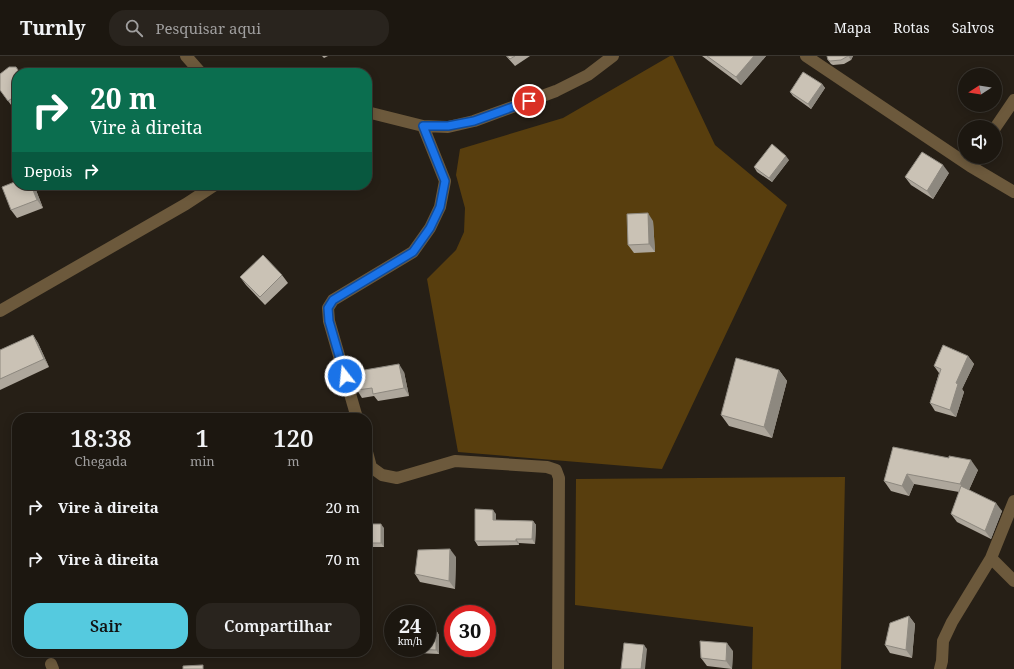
<!DOCTYPE html>
<html lang="pt">
<head>
<meta charset="utf-8">
<style>
  body { margin:0; font-family:"Noto Serif",serif; background:#29241e; color:#f1f3f6; height:100vh; display:flex; flex-direction:column; font-size:15px; white-space:nowrap }
  * { box-sizing:border-box; margin:0 }
  p { font-size:13px; color:#a09f9f }
  .icon { flex:none; width:22px; height:22px; fill:none; stroke:currentColor; stroke-width:2; stroke-linecap:round; stroke-linejoin:round }
  .map { position:relative; flex:1; overflow:hidden }
  .details { position:absolute; left:12px; top:357px; width:360px; height:244px; display:flex; flex-direction:column; background:#1c1710; border-radius:16px; box-shadow:0 2px 10px #0003,0 0 0 1px #3a3630 }
  .details>* { flex:none }
  .hud { position:absolute; left:12px; top:12px; width:360px; height:122px; border-radius:16px; box-shadow:0 2px 10px #0003,0 0 0 1px #3a3630; background:#0b6e4f; color:#fff; overflow:hidden }
  .needle { width:26px; rotate:258deg }
  .fabs { position:absolute; left:958px; top:12px; display:grid; gap:8px }
  .fabs a { display:grid; place-items:center; width:44px; height:44px; border-radius:50%; background:#1c1710; box-shadow:0 2px 10px #0003,0 0 0 1px #3a3630; font-size:20px }
  .speed { position:absolute; left:384px; top:549px; display:flex; gap:8px; font-size:20px; font-weight:700; text-align:center }
  .speed>* { display:grid; place-content:center; width:52px; height:52px; border-radius:50%; background:#1c1710; box-shadow:0 2px 10px #0003,0 0 0 1px #3a3630; line-height:1 }
  .speed small { font-size:10px; font-weight:400 }
  .speed .limit { border:6px solid #d22; background:#fff; color:#111 }
  .pin { position:absolute; display:grid; place-items:center; width:34px; height:34px; color:#fff; margin:-17px; border:2px solid #fff; border-radius:50%; box-shadow:0 1px 4px #0007 }
  .me { position:absolute; width:44px; margin:-22px; rotate:344deg; stroke-linejoin:round; filter:drop-shadow(0 0 3px #0008) }
  .turn { display:flex; align-items:center; gap:14px; height:84px; padding:0 12px; font-size:18px }
  .turn .icon { width:52px; height:52px; stroke-width:2.5 }
  .turn b { display:block; font-size:28px; line-height:34px }
  .then { display:flex; align-items:center; height:38px; padding:0 12px; background:#0003; gap:8px; font-size:15px }
  .eta { display:flex; justify-content:space-evenly; align-items:center; height:68px; text-align:center }
  .eta b { font-size:24px; font-weight:600; line-height:28px }
  .button { display:flex; gap:8px; margin-top:auto; padding:8px 12px }
  .button a { flex:1; height:46px; border-radius:16px; background:#55cadf; color:#111; font-size:16px; font-weight:600; line-height:46px; text-align:center }
  .button a+a { background:#29241e; color:#f1f3f6 }
  ul { padding:0; list-style:none }
  li { display:flex; align-items:center; gap:12px; height:52px; padding:0 12px }
  li div { flex:1 }
  li b { display:block; font-size:15px }
  li em { font-style:normal }
  header { display:flex; align-items:center; gap:24px; box-sizing:border-box; height:56px; padding:0 20px; background:#1c1710; border-bottom:1px solid #3a3630 }
  header strong { font-size:19px }
  nav { display:flex; gap:22px; margin-inline-start:auto; font-size:14px }
  .search { width:280px; height:36px; background:#29241e; display:flex; align-items:center; gap:10px; box-sizing:border-box; padding:0 14px; border-radius:16px; color:#a09f9f; font-size:15px }
  .map>svg:first-child { display:block }
</style>
</head>
<body>
<header>
<strong>Turnly</strong>
<div class="search"><svg class="icon" aria-label="search" viewBox="0 0 24 24"><circle cx="10" cy="10" r="6"/><path d="M15 15l6 6"/></svg>Pesquisar aqui</div>
<nav><a>Mapa</a><a>Rotas</a><a>Salvos</a></nav>
</header>
<div class="map">
<svg width="1014" height="613" viewBox="0 0 1014 613">
  <rect width="100%" height="100%" fill="#261f16"/>
  <path fill="#583e0e" d="M670 0H673L715 89 787 149 662 413 458 396 427 223 456 194 464 176 465 152 456 119 460 93 563 62Z
    M845 421 841 613H752L753 571 575 549 576 423Z"/>
  <g fill="none" stroke-linecap="round" stroke-linejoin="round">
    <path stroke="#6c593c" stroke-width="12" d="M186 0 201 17
      M806 0 970 110 1014 136
      M367 56 423 70 448 71 474 65 556 35 588 19 613 0
      M995 72 1014 44
      M0 255 186 148 215 129
      M357 362 329 265 328 252 333 244 413 196 430 172 440 151 445 125 423 70
      M367 396 371 411 382 419 397 422 455 405 547 411 556 414 559 422 558 613
      M991 502 1014 525
      M51 608 53 613
      M940 613 942 605 943 585 952 566 991 502 1014 445"/>
  </g>
  <path fill="#aea79c" d="M322 0H328L324 2Z
    M506 0H530L515 10Z
    M702 0H766L741 29Z
    M827 0H853L851 4 844 8 833 9 831 8 828 4Z
    M17 17V51L14 53 0 34Z
    M822 28 825 32 811 53 793 40 790 36Z
    M789 104 772 126 757 116 754 111Z
    M949 117 933 143 911 129 905 121Z
    M34 129 43 152 17 162 11 154Z
    M42 129H57L47 135Z
    M653 165 655 196 634 197 628 189Z
    M282 219 288 227 265 249 246 229 240 221Z
    M33 279 38 287 49 311 0 334V294Z
    M968 300 974 308 962 333 964 336 956 361 935 355 930 347 939 317 934 310Z
    M779 314 787 325 772 382 729 370 721 359Z
    M404 316 409 340 378 345 374 340 362 342 357 334Z
    M893 391 978 414 969 434 1002 455 991 483 957 466 951 458 959 436 914 428 909 440 891 435 884 425Z
    M496 458V464L533 465 536 469 535 488 519 487V489L478 490 475 485Z
    M367 468 384 472V491H367Z
    M456 501 455 533 420 526 415 518Z
    M909 560 915 568 912 602 890 597 885 589Z
    M436 574 439 579V598L416 597 413 593Z
    M733 595 732 613 707 610 701 602Z"/>
  <path fill="#8d887f" d="M754 0H766L741 29 736 21Z
    M848 0H853L851 4Z
    M822 28 825 32 811 53 808 48Z
    M786 100 789 104 772 126 769 122Z
    M943 109 949 117 933 143 927 135Z
    M31 129H34L43 152 37 144Z
    M648 157 653 165 655 196 649 188Z
    M33 279 38 287 49 311 44 303Z
    M968 300 974 308 962 333 964 336 956 361 950 354 956 327Z
    M399 308 404 316 409 340 404 332Z
    M779 314 787 325 772 382 764 371Z
    M971 404 978 414 967 438 960 428Z
    M907 418 914 428 909 440 902 430Z
    M996 447 1002 455 991 483 985 475Z
    M493 454 496 458V468L493 464Z
    M533 465 536 469 535 488 532 483Z
    M381 468 384 472V491L381 487Z
    M516 483 519 487V489L516 485Z
    M450 493 456 501 455 533 449 525Z
    M909 560 915 568 912 602 906 594Z
    M436 574 439 579V598L436 594Z
    M727 587 733 595 732 613 726 605Z
    M644 589 647 593 645 613H641Z"/>
  <path fill="#cac2b5" stroke="#8d887f" d="M507 0H515L510 3Z
    M707 0H754L736 21Z
    M827 0H848L841 4 830 5 828 4Z
    M9 11H16L20 17H17V39L8 45 0 34V18Z
    M803 16 822 28 808 48 790 36Z
    M772 88 786 100 769 122 754 111Z
    M922 96 943 109 927 135 905 121Z
    M17 125V129H31L37 144 11 154 2 131Z
    M648 157 649 188 628 189 627 158Z
    M263 199 282 219 260 241 240 221Z
    M33 279 44 303 0 323V294Z
    M943 289 968 300 956 327 958 328 950 354 930 347 941 313 934 310Z
    M736 302 779 314 764 371 721 359Z
    M399 308 404 332 373 338 372 332 357 334 353 316Z
    M893 391 949 402V400L971 404 960 428 907 418 902 430 884 425Z
    M961 430 996 447 985 475 951 458Z
    M475 453 493 454V464L533 465 532 483H516V485H475Z
    M367 468H381V487H367Z
    M450 493 449 525 415 518 418 494Z
    M909 560 906 594 885 589 890 567Z
    M427 572 436 574V594L413 593V592H427Z
    M700 585 727 587 726 605 701 602Z
    M624 587 644 589 641 613H621Z
    M203 609V613H183V610Z"/>
  <g fill="none" stroke-linecap="round" stroke-linejoin="round">
    <defs>
      <path id="route" d="M345 320 329 265 328 252 333 244 413 196 430 172 440 151 445 125 423 70H448L474 65 529 45"/>
    </defs>
    <use href="#route" stroke="#114b97" stroke-width="10"/>
    <use href="#route" stroke="#1a73e8" stroke-width="7"/>
  </g>
</svg>
<div class="fabs">
<a><svg class="needle" viewBox="-14 -14 28 28"><path d="M0-13l5 13h-10z" fill="#e53935"/><path d="M0 13l5-13h-10z" fill="#a09f9f"/></svg></a>
<a><svg class="icon" aria-label="sound" viewBox="0 0 24 24"><path d="M4 9h4l5-4v14l-5-4H4zM17 9q2 3 0 6"/></svg></a>
</div>
<div class="speed"><div>24<small>km/h</small></div><div class="limit">30</div></div>
<div class="pin" style="left:529px;top:45px;background:#d93025"><svg class="icon" aria-label="arrive" viewBox="0 0 24 24"><path d="M6 21V4h12l-3 4 3 4H6"/></svg></div>
<svg class="me" style="left:345px;top:320px" viewBox="-20 -20 40 40"><circle r="17" fill="#1a73e8" stroke="#fff" stroke-width="3"/><path d="M0-11L8 9 0 5-8 9z" fill="#fff"/></svg>
<div class="hud">
<div class="turn"><svg class="icon" aria-label="right" viewBox="0 0 24 24"><path d="M7 20v-9h11M14 6l5 5-5 5"/></svg><div><b>20 m</b>Vire à direita</div></div>
<div class="then">Depois<svg class="icon" aria-label="right" viewBox="0 0 24 24"><path d="M7 20v-9h11M14 6l5 5-5 5"/></svg></div>
</div>
<section class="details">
<div class="eta">
<div><b>18:38</b><p>Chegada</p></div>
<div><b>1</b><p>min</p></div>
<div><b>120</b><p>m</p></div>
</div>
<ul>
<li><svg class="icon" aria-label="right" viewBox="0 0 24 24"><path d="M7 20v-9h11M14 6l5 5-5 5"/></svg><div><b>Vire à direita</b></div><em>20 m</em></li>
<li><svg class="icon" aria-label="right" viewBox="0 0 24 24"><path d="M7 20v-9h11M14 6l5 5-5 5"/></svg><div><b>Vire à direita</b></div><em>70 m</em></li>
</ul>
<div class="button"><a>Sair</a><a>Compartilhar</a></div>
</section>
</div>
</body>
</html>
